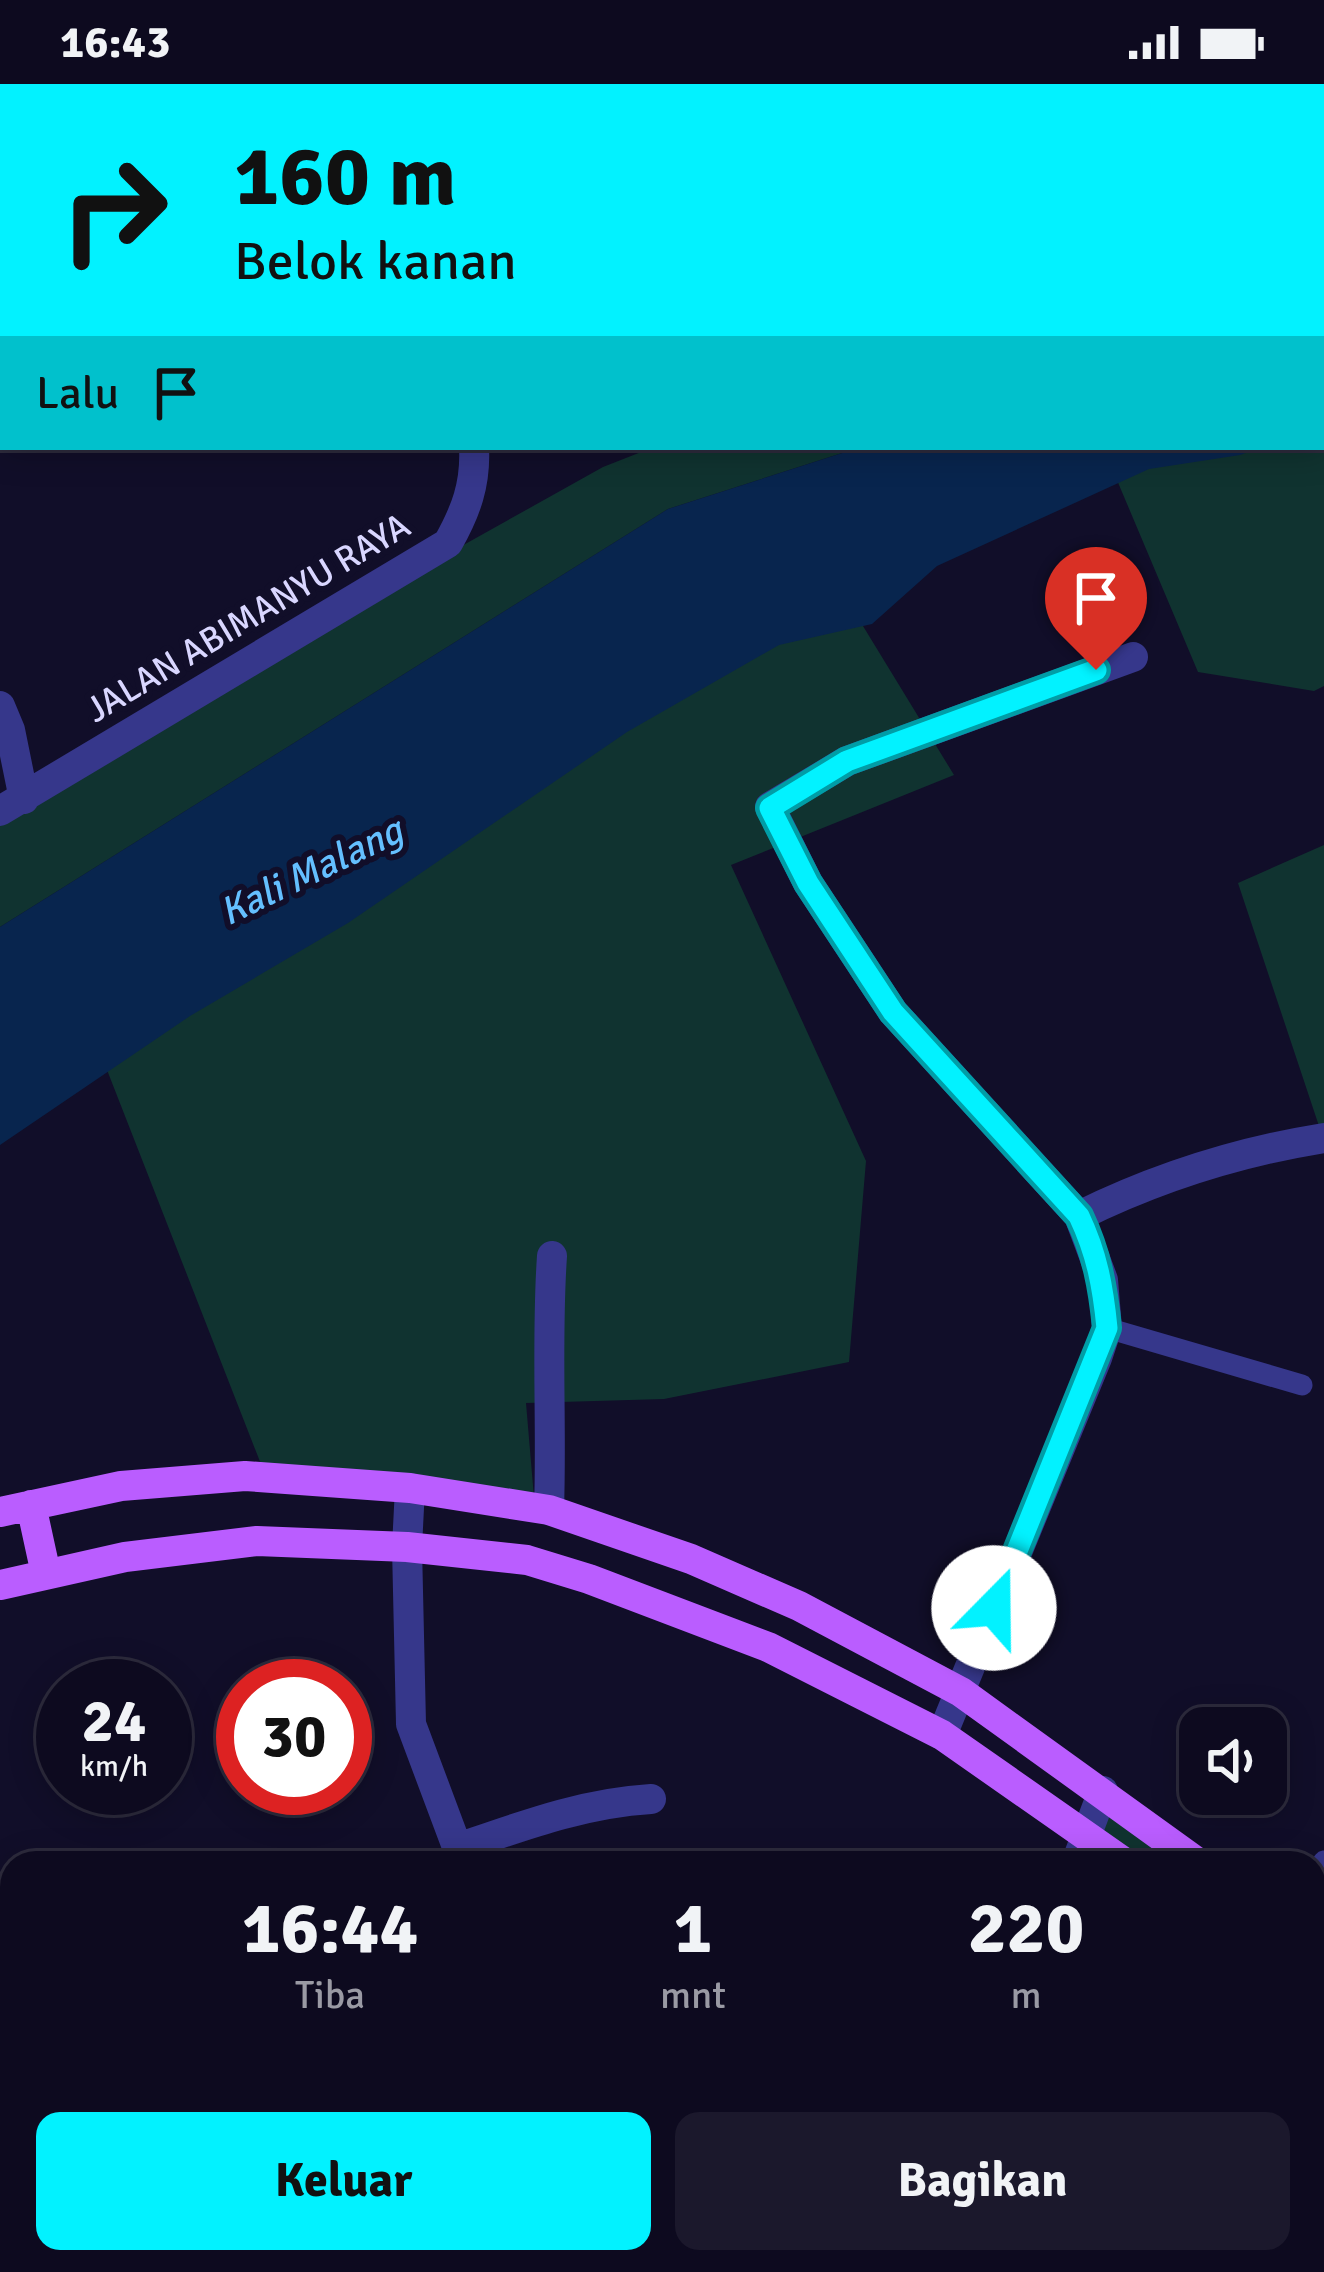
<!DOCTYPE html>
<html lang="id">
<head>
<meta charset="utf-8">
<style>
  body { margin:0; font-family:Signika,sans-serif; background:#1b182c; color:#f1f3f6; height:100vh; display:flex; flex-direction:column; font-size:45px; white-space:nowrap }
  * { box-sizing:border-box; margin:0 }
  p { font-size:39px; color:#9a9aa4 }
  .icon { flex:none; width:66px; height:66px; fill:none; stroke:currentColor; stroke-width:2; stroke-linecap:round; stroke-linejoin:round }
  .map { position:relative; flex:1; overflow:hidden }
  .sheet { position:absolute; left:0px; top:1767px; width:1326px; height:423px; display:flex; flex-direction:column; background:#0d0a1f; border-radius:36px 36px 0 0; box-shadow:0 6px 30px #0003,0 0 0 3px #2d2b3d }
  .sheet>* { flex:none }
  .hud { position:absolute; left:0px; top:0px; width:1326px; height:366px; box-shadow:0 6px 30px #0003,0 0 0 3px #2d2b3d; background:#02f2ff; color:#111; overflow:hidden }
  .fabs { position:absolute; left:1179px; top:1623px; display:grid; gap:24px }
  .fabs a { display:grid; place-items:center; width:108px; height:108px; border-radius:24px; background:#0d0a1f; box-shadow:0 6px 30px #0003,0 0 0 3px #2d2b3d; font-size:60px }
  .speed { position:absolute; left:36px; top:1575px; display:flex; gap:24px; font-size:60px; font-weight:700; text-align:center }
  .speed>* { display:grid; place-content:center; width:156px; height:156px; border-radius:50%; background:#0d0a1f; box-shadow:0 6px 30px #0003,0 0 0 3px #2d2b3d; line-height:1 }
  .speed small { font-size:30px; font-weight:400 }
  .speed .limit { border:18px solid #d22; background:#fff; color:#111 }
  .pin { position:absolute; display:grid; place-items:center; width:102px; height:102px; color:#fff; margin:-123px -51px; border-radius:50% 50% 50% 0; rotate:-45deg; box-shadow:0 0 12px #0007 }
  .pin .icon { rotate:45deg }
  .me { position:absolute; width:132px; margin:-66px; rotate:22deg; stroke-linejoin:round; filter:drop-shadow(0 0 9px #0008) }
  .turn { display:flex; align-items:center; gap:42px; height:252px; padding:0 36px; font-size:54px }
  .turn .icon { width:156px; height:156px; stroke-width:2.5 }
  .turn b { display:block; font-size:84px; line-height:102px }
  .then { display:flex; align-items:center; height:114px; padding:0 36px; background:#0003; gap:24px; font-size:45px }
  .eta { display:flex; justify-content:space-evenly; align-items:center; height:204px; text-align:center }
  .eta b { font-size:72px; font-weight:800; line-height:84px }
  .button { display:flex; gap:24px; margin-top:auto; padding:24px 36px }
  .button a { flex:1; height:138px; border-radius:24px; background:#02f2ff; color:#111; font-size:48px; font-weight:800; line-height:138px; text-align:center }
  .button a+a { background:#1b182c; color:#f1f3f6 }
  .status { display:flex; justify-content:space-between; align-items:center; height:84px; padding:0 60px; background:#0d0a1f; direction:ltr }
  .status svg { height:33px; fill:currentColor }
  .map>svg:first-child { display:block }
</style>
</head>
<body>
<div class="status"><b>16:43</b><svg viewBox="0 0 49 12"><path d="M0 12V9h3v3zM5 12V6h3v6zM10 12V3h3v9zM15 12V0h3v12zM26 1h20v11H26zM47 4h2v5h-2z"/></svg></div>
<div class="map">
<svg width="1324" height="2188" viewBox="0 0 1324 2188">
  <rect width="100%" height="100%" fill="#110e29"/>
  <path fill="#103330" d="M1324 267V602L1314 607 1198 588 1103 363H1323Z
    M654 363H861L668 425 0 843V720L603 383Z
    M830 488 954 691 731 781 866 1077 849 1278 664 1315 526 1319 536 1437 266 1393 75 904Z
    M1324 761V1057L1238 799Z
    M1103 1707 1198 1779H1125L1087 1751Z
    M1314 2135 1324 2140V2188H884L881 2178H1314Z"/>
  <path fill="#08254e" d="M861 363H1262L1240 371 1149 385 937 482 872 540 779 561 627 648 348 839 190 932 0 1061V843L668 425Z"/>
  <path fill="#20194b" stroke="#352979" stroke-width="3" d="M517 2178H567L570 2188H520Z
    M633 2178H689L640 2188H635Z
    M755 2178H792L794 2188H732L731 2185Z"/>
  <g fill="none" stroke-linecap="round" stroke-linejoin="round">
    <path stroke="#36378b" stroke-width="21" d="M1107 1244 1302 1301
      M1314 1790 1324 1777"/>
    <path stroke="#36378b" stroke-width="30" d="M379 0 380 3
      M253 3 262 0
      M1129 3 1137 0
      M0 87 3 86
      M0 622 10 646 24 715
      M0 727 448 459C466 427 476 400 474 363
      M1079 1132C1158 1093 1237 1068 1324 1054
      M410 1404 407 1463 411 1640 463 1779
      M549 1426C552 1341 546 1257 552 1172
      M942 1651 1097 1274 1107 1244 1103 1196 1079 1132 893 928 808 799 770 723 847 677 1133 573
      M458 1764C522 1742 583 1719 651 1715
      M1076 1779 1103 1707
      M205 2178 207 2188
      M717 2178 718 2188
      M473 2188 489 2178"/>
    <path stroke="#ba5dff" stroke-width="30" d="M31 1421 46 1490
      M0 1428 121 1402 245 1392 410 1404 549 1426 691 1475 799 1522 961 1608 1198 1779
      M0 1501 125 1473 257 1457 407 1463 527 1476 589 1495 768 1563 942 1651 1125 1779
      M1314 1865 1324 1873
      M1314 1917 1324 1924"/>
  </g>
  <g fill="none" stroke-linecap="round" stroke-linejoin="round">
    <defs>
      <path id="route" d="M994 1524 1107 1244C1103 1203 1097 1170 1079 1132L893 928 808 799 770 724 847 677 1096 586"/>
    </defs>
    <use href="#route" stroke="#019da6" stroke-width="30"/>
    <use href="#route" stroke="#02f2ff" stroke-width="21"/>
  </g>
  <g text-anchor="middle" dominant-baseline="central" stroke-width="12" stroke-linejoin="round" paint-order="stroke">
    <g font-size="36" fill="#d9d6ff" stroke="#110e29">
      <text transform="translate(248 534) rotate(-31)">JALAN ABIMANYU RAYA</text>
    </g>
    <g font-size="39" font-style="italic" fill="#64bfff" stroke="#110e29">
      <text transform="translate(311 787) rotate(-26)">Kali Malang</text>
    </g>
  </g>
</svg>
<div class="fabs">
<a><svg class="icon" aria-label="sound" viewBox="0 0 24 24"><path d="M4 9h4l5-4v14l-5-4H4zM17 9q2 3 0 6"/></svg></a>
</div>
<div class="speed"><div>24<small>km/h</small></div><div class="limit">30</div></div>
<div class="pin" style="left:1096px;top:586px;background:#d93025"><svg class="icon" aria-label="arrive" viewBox="0 0 24 24"><path d="M6 21V4h12l-3 4 3 4H6"/></svg></div>
<svg class="me" style="left:994px;top:1524px" viewBox="-20 -20 40 40"><circle r="19" fill="#fff"/><path d="M0-13L10 11 0 6-10 11z" fill="#02f2ff"/></svg>
<div class="hud">
<div class="turn"><svg class="icon" aria-label="right" viewBox="0 0 24 24"><path d="M7 20v-9h11M14 6l5 5-5 5"/></svg><div><b>160 m</b>Belok kanan</div></div>
<div class="then">Lalu<svg class="icon" aria-label="arrive" viewBox="0 0 24 24"><path d="M6 21V4h12l-3 4 3 4H6"/></svg></div>
</div>
<section class="sheet">
<div class="eta">
<div><b>16:44</b><p>Tiba</p></div>
<div><b>1</b><p>mnt</p></div>
<div><b>220</b><p>m</p></div>
</div>
<div class="button"><a>Keluar</a><a>Bagikan</a></div>
</section>
</div>
</body>
</html>
